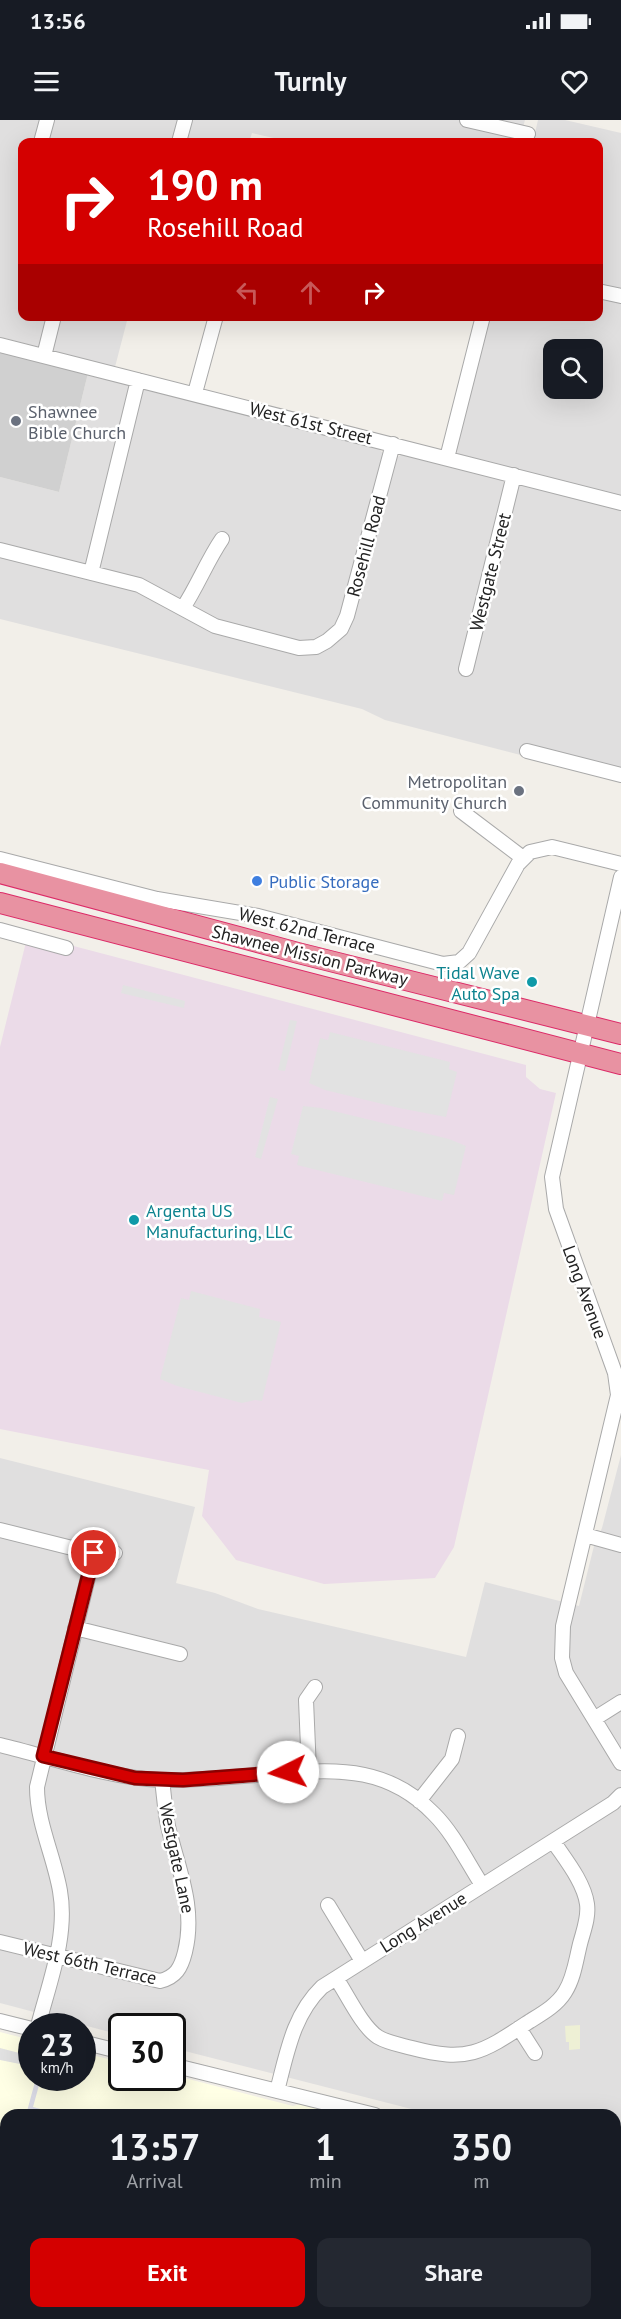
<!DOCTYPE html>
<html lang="en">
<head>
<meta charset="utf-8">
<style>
  body { margin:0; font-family:"PT Sans",sans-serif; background:#242831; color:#f1f3f6; height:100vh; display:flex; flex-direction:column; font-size:22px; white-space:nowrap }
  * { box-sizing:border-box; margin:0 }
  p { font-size:20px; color:#9ea1a6 }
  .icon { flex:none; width:33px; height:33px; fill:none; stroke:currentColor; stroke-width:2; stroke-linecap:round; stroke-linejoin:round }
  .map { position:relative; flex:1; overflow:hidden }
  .sheet { position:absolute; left:0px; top:1989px; width:621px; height:210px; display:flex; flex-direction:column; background:#171b24; border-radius:18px 18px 0 0; box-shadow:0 6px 24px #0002 }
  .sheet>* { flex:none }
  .top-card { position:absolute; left:18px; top:18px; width:585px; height:183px; border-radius:12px; box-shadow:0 6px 24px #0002; background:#d40000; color:#fff; overflow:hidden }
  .tools { position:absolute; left:543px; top:219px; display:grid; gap:12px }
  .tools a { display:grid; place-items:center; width:60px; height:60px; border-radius:12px; background:#171b24; box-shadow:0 6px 24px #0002; font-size:30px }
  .speed { position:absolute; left:18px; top:1893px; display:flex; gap:12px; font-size:30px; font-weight:700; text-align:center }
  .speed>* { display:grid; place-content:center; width:78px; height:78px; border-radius:50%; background:#171b24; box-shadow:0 6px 24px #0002; line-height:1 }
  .speed small { font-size:15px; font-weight:400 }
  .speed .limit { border:3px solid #111; border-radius:9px; background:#fff; color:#111 }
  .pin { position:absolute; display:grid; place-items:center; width:51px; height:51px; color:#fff; margin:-26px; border:3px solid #fff; border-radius:50%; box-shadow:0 2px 6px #0007 }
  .me { position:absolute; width:66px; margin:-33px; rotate:266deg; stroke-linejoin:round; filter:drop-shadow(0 0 4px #0008) }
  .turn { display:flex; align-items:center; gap:21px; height:126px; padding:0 30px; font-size:27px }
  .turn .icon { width:78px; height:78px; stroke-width:2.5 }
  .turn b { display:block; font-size:42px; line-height:51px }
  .lanes { display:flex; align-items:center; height:57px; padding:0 30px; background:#0003; justify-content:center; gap:30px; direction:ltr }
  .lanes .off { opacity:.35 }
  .eta { display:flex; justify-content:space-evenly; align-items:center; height:102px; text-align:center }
  .eta b { font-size:36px; font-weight:800; line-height:42px }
  .action { display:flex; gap:12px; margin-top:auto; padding:12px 30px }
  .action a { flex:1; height:69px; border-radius:12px; background:#d40000; color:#fff; font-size:24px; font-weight:800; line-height:69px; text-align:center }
  .action a+a { background:#242831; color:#f1f3f6 }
  .status { display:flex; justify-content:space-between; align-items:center; height:42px; padding:0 30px; background:#171b24; direction:ltr }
  .status svg { height:16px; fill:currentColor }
  header { display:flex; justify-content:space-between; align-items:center; height:78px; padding:0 30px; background:#171b24; font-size:27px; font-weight:800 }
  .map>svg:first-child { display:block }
</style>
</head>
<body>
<div class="status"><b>13:56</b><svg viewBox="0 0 49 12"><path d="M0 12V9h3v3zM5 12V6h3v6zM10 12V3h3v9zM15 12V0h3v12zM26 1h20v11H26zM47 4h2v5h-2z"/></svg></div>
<header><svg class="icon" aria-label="menu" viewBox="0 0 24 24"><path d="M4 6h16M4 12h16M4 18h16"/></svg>Turnly<svg class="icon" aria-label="heart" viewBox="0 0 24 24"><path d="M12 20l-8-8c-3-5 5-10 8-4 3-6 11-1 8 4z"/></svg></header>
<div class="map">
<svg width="621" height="2199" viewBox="0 0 621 2199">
  <rect width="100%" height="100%" fill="#f2efe9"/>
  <path fill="#e0dfdf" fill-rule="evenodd" d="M0 0H525L519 22H291L252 13 249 22H22V196L128 197 115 247 0 217Z
    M538 0H565L621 13V661L385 600 362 589 0 499V357L59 372 88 253 377 327 383 333 382 345 403 334 453 345 490 197 598 196V22H533ZM554 230H592V268H554Z
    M621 1335V2042L615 2041V1995H435L173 1928 172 1906H122L121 1915 0 1883V1338L195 1387 176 1463 215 1473 258 1489 466 1537 485 1462 579 1486 594 1426 602 1408Z
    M615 2063 621 2065V2199H488L490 2193H615Z"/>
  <path fill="#ebdbe8" d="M28 814 526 945V957L540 969 556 973 454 1427 435 1458 324 1464 236 1440 202 1396 209 1350 0 1309V927Z"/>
  <path fill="#ffffe5" d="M0 1912 31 1920 32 1958H82L83 1933 121 1942 122 1958H172L173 1955 293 1986 301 1984 348 1995H6V2193H475L474 2199H0Z"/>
  <path fill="#d0d0d0" d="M0 230 88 253 59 372 0 357Z"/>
  <path fill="#eef0d5" d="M580 1905V1929L569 1930V1922H566L565 1906Z"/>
  <path fill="#e2e2e2" d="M123 865 185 881 184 888 121 873Z
    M290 900 297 901 285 951 278 950Z
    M330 912 450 942 449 949 457 952 446 997 399 988 325 970 309 963 320 918 328 920Z
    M270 977 278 979 261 1039 255 1037Z
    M303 986 321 988 449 1019 466 1026 454 1075 444 1073 442 1081 297 1045 299 1036 291 1034Z
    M191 1171 260 1189 259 1197 281 1202 262 1281 255 1280 242 1283 177 1266 160 1259 181 1178 189 1180Z
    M0 1928 23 1934 20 1944 0 1940Z
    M188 2193H246L245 2199H187Z"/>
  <path fill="#dddde8" d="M36 1958H41L33 1987 52 1992 51 1995H26Z"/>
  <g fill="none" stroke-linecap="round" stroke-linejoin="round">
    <defs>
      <path id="minor" d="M467 0 528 14
        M41 22 47 0
        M179 22 185 0
        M598 171 621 176
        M0 225 621 383
        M44 236 54 196
        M195 273 216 196
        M447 338 483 196
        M0 430 139 465 215 506 299 528 316 527 327 521 341 509 347 496 393 324
        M91 453 138 260
        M183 488C198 465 207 441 222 419
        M466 549 514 355
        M527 631 621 655
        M461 691 523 738
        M0 739 157 779 258 796 443 844 459 842 469 833 518 744 530 732 552 727 621 744
        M621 757 552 1057 556 1089 615 1253 618 1275 563 1506 562 1538 566 1553 621 1643
        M0 810 66 828
        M0 1410 100 1435 115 1433
        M585 1415 621 1425
        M75 1508 180 1534
        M594 1599 621 1582
        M0 1625C50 1637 109 1658 160 1660 200 1661 242 1656 282 1653 342 1649 389 1648 434 1694 454 1714 467 1742 482 1765
        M309 1651 306 1580 315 1567
        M419 1681 452 1639 458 1616
        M328 1785 362 1841
        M0 1822 160 1861C176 1857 181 1848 185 1832 196 1787 178 1749 168 1706 165 1691 164 1675 162 1660
        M336 1858C347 1874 362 1907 378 1917 388 1923 401 1925 412 1928 469 1943 483 1932 530 1901 543 1893 557 1885 565 1872 574 1858 576 1840 580 1824 583 1812 589 1798 587 1784 584 1762 565 1739 553 1721
        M0 1901 32 1909
        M38 1906C49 1863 68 1816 60 1771 54 1736 37 1703 37 1667L94 1433
        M519 1908 535 1933
        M82 1922 122 1932
        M172 1945 375 1995
        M277 1971C287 1933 293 1895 322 1867L613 1683 621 1675
        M615 2054 621 2056
        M481 2199 482 2193"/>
      <path id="highway" d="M0 753 298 833 621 914
        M0 783 621 944"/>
    </defs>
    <use href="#minor" stroke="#a9a9a9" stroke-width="16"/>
    <use href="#highway" stroke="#dc2a67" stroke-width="22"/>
    <use href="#minor" stroke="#fff" stroke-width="14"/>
    <use href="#highway" stroke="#e892a2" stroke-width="20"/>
  </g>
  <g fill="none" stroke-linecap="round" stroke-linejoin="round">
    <defs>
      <path id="route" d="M94 1433 43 1636 135 1658 183 1660 288 1652"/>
    </defs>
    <use href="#route" stroke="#8a0000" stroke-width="15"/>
    <use href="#route" stroke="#d40000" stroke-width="10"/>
  </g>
  <g fill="#6b7280" stroke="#fff" stroke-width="2">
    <circle cx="16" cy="301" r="6"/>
    <circle cx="519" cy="671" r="6"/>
  </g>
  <circle fill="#3f7fe0" stroke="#fff" stroke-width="2" cx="257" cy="761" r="6"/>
  <g fill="#0f9aa8" stroke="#fff" stroke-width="2">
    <circle cx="532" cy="862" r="6"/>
    <circle cx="134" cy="1100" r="6"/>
  </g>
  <g text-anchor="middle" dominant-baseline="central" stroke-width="5" stroke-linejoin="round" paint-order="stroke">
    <g font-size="18" fill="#5b616d" stroke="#fff" text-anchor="start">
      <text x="28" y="291">Shawnee<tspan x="28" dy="21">Bible Church</tspan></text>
      <text x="507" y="661" text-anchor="end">Metropolitan<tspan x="507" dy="21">Community Church</tspan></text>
    </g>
    <g font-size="18" fill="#222" stroke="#fff">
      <text transform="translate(311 303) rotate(14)">West 61st Street</text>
      <text transform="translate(366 426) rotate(-75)">Rosehill Road</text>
      <text transform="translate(490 452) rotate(-76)">Westgate Street</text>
      <text transform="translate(307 810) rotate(14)">West 62nd Terrace</text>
      <text transform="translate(310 835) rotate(14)">Shawnee Mission Parkway</text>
      <text transform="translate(585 1172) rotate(70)">Long Avenue</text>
      <text transform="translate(177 1738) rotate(78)">Westgate Lane</text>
      <text transform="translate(423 1802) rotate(-32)">Long Avenue</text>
      <text transform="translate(90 1843) rotate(13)">West 66th Terrace</text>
    </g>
    <g font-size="18" fill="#366cbe" stroke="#fff" text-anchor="start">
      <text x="269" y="761">Public Storage</text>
    </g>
    <g font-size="18" fill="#0d838f" stroke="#fff" text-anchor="end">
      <text x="520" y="852">Tidal Wave<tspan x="520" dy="21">Auto Spa</tspan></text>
      <text x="146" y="1090" text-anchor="start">Argenta US<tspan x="146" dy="21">Manufacturing, LLC</tspan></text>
    </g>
  </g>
</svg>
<div class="tools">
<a><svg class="icon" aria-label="search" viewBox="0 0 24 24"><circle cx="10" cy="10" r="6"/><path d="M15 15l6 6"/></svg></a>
</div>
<div class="speed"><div>23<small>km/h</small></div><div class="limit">30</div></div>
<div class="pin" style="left:94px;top:1433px;background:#d93025"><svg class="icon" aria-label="arrive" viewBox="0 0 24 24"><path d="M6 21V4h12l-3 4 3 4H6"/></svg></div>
<svg class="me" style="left:288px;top:1652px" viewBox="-20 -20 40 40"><circle r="19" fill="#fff"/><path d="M0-13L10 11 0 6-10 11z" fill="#d40000"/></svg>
<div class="top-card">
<div class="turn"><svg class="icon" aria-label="right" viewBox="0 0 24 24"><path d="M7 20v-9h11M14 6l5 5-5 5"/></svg><div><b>190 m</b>Rosehill Road</div></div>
<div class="lanes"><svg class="icon off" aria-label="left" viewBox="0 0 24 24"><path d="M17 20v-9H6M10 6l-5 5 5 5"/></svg><svg class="icon off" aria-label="ahead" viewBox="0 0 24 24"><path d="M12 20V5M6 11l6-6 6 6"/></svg><svg class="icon" aria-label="right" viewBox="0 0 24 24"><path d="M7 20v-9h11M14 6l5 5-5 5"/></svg></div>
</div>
<section class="sheet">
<div class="eta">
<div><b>13:57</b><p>Arrival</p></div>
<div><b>1</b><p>min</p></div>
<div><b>350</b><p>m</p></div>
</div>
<div class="action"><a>Exit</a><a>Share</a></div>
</section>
</div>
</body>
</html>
